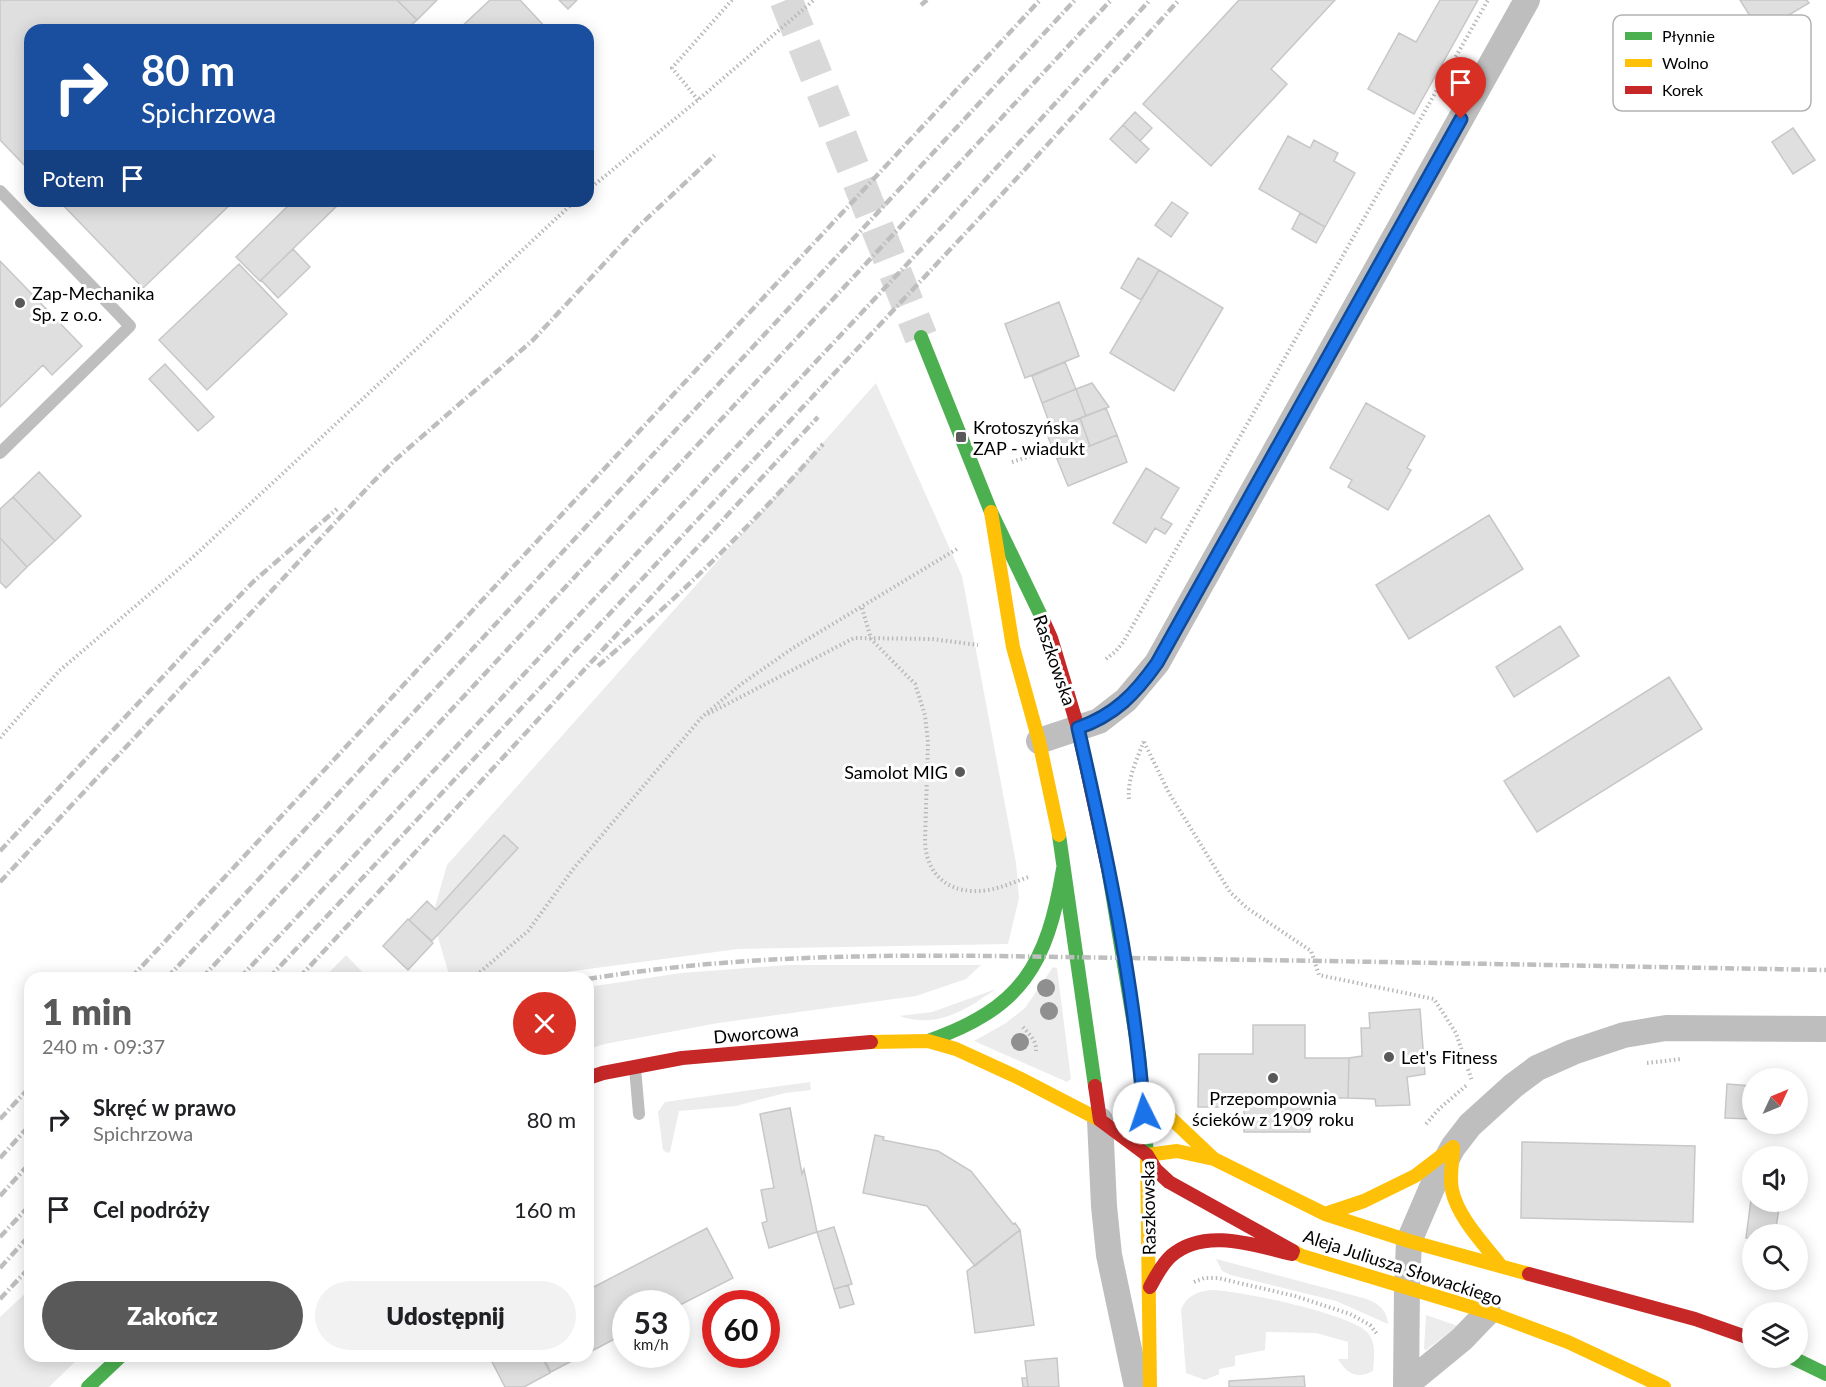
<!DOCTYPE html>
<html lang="pl">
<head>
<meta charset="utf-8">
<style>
  body { margin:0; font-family:Lato,sans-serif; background:#f2f2f2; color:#202124; height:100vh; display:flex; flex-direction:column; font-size:22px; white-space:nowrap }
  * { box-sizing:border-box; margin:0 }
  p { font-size:20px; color:#757577 }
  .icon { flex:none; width:33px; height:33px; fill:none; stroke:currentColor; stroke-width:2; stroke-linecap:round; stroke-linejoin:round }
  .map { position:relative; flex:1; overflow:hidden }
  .sheet { position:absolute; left:24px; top:972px; width:570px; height:390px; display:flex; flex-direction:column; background:#fff; border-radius:18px; box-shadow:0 3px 15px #0003 }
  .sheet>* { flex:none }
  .guide { position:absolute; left:24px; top:24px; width:570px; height:183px; border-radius:18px; box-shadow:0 3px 15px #0003; background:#1a4fa0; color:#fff; overflow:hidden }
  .needle { width:39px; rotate:46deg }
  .fabs { position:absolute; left:1742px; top:1068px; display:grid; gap:12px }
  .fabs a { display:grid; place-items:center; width:66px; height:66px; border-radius:50%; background:#fff; box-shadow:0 3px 15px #0003; font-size:30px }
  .speed { position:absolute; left:612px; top:1290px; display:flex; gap:12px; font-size:30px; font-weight:700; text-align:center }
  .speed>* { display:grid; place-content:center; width:78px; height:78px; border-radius:50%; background:#fff; box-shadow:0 3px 15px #0003; line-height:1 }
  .speed small { font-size:15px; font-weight:400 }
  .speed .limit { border:9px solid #d22; background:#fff; color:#111 }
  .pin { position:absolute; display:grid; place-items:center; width:51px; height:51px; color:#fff; margin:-62px -26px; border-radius:50% 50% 50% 0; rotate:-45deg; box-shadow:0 0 6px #0007 }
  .pin .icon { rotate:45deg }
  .me { position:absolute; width:66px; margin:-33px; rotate:356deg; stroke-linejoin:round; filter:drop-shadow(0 0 4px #0008) }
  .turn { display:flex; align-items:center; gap:21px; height:126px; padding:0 18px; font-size:27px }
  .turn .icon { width:78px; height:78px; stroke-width:2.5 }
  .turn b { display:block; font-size:42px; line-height:51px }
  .then { display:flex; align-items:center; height:57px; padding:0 18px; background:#0003; gap:12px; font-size:22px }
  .round { display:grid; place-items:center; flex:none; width:63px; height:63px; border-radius:32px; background:#f2f2f2 }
  .head { display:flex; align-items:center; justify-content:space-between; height:102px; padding:0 18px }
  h1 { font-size:36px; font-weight:800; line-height:45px; color:#595959 }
  .primary-button { display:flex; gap:12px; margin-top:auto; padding:12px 18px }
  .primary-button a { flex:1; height:69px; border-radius:36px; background:#595959; color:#fff; font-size:24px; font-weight:800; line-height:69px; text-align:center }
  .primary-button a+a { background:#f2f2f2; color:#202124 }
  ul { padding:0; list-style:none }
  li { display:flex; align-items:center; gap:18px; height:90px; padding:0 18px }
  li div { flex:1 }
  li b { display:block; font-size:22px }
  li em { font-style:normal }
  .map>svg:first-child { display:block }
</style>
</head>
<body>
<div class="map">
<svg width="1826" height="1387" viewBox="0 0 1826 1387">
  <rect width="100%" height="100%" fill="#fff"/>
  <path fill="#ececec" d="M876 383 962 576 1016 863 1019 898 1008 944 738 949 551 974 539 978H450L432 917 447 865Z
    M346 955 368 978H324Z
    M787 965H981L966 979 916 996 718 1023 605 1044 588 1049V987L681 973Z
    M1053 967 1057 968 1071 1079 1067 1082 974 1041 1006 1023 1025 1008Z
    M996 989C965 1010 938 1029 899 1016L932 1012Z
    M810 1082 811 1090 785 1093 736 1106 679 1111 670 1152 667 1153 663 1150 658 1112 665 1102Z
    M1216 1259 1367 1299C1379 1304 1387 1310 1388 1324L1336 1301 1231 1275 1222 1271Z
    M30 1289V1356H81L49 1387H0V1317Z
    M1212 1290C1241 1291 1347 1313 1367 1332 1377 1343 1374 1358 1373 1371 1357 1380 1346 1373 1338 1359H1348V1342L1316 1333 1266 1332 1265 1350 1235 1356V1366L1219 1369V1374L1205 1380 1186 1373 1181 1310C1186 1296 1198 1291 1212 1290Z
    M1426 1315 1458 1326 1426 1350 1424 1349Z"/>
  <path fill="#dfdfdf" stroke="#c7c7c7" stroke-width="1.5" d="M0 0H397L417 20 406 30H30V171L0 140Z
    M397 0H437L417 20Z
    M490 0H520L548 30H458Z
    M559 0H577L568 9Z
    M1239 0H1335L1271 69 1287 84 1211 166 1143 104Z
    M1440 0H1478L1414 114 1368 89 1399 33 1416 42Z
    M1740 0H1807L1809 3 1760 32Z
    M1135 112 1152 128 1140 141 1123 125Z
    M1123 125 1149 149 1136 163 1110 139Z
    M1793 128 1815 160 1793 174 1772 142Z
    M1288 136 1310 148 1314 140 1338 153 1334 161 1355 173 1325 227 1259 189Z
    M59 201H234L143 288Z
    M293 201H342L260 281 236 257Z
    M1172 202 1188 213 1171 237 1155 225Z
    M1300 213 1325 227 1316 243 1292 229Z
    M293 249 310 267 278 298 261 280Z
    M1138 258 1159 270 1141 300 1121 288Z
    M0 261 82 346 52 375 43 365 0 407Z
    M239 264 287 314 207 390 159 340Z
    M1159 270 1223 308 1174 391 1110 353Z
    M1059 302 1079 356 1025 378 1005 324Z
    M1065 362 1076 389 1042 403 1032 376Z
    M165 364 214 417 198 431 149 379Z
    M1092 383 1109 407 1086 416 1076 389Z
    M1076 389 1086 416 1052 430 1042 403Z
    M1366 403 1425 436 1407 468 1411 470 1388 510 1348 487 1352 480 1330 468Z
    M1106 408 1117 435 1090 446 1080 418Z
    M1080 418 1090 446 1057 459 1046 432Z
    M1117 435 1127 462 1068 486 1057 459Z
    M1146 468 1179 488 1161 518 1172 524 1165 534 1155 528 1146 543 1113 523Z
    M39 472 81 516 55 541 13 497Z
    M13 497 55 541 27 567 0 538V509Z
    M1489 515 1523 569 1409 639 1376 585Z
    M0 538 27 567 6 588 0 582Z
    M1560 626 1579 656 1514 697 1496 667Z
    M1669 677 1702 729 1537 832 1504 781Z
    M504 835 518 848 432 941 409 920 427 901 436 910Z
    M408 919 433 943 408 970 383 946Z
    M1420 1009 1425 1074 1407 1077 1410 1105 1376 1106 1375 1099 1348 1098 1349 1058 1362 1056 1361 1028H1370L1369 1013Z
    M1253 1025H1305V1058H1349L1348 1098H1310V1132H1244V1107H1198L1199 1054H1253Z
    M1253 1025H1305V1058H1349L1348 1098H1310V1132H1244V1107H1198L1199 1054H1253Z
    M1727 1084 1752 1086V1119L1725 1118Z
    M790 1108 802 1174 804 1169 817 1232 769 1248 762 1223 767 1221 761 1190 774 1188 760 1114Z
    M875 1135 884 1137 883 1140 938 1151 971 1171 1013 1224 1015 1223 1020 1230 975 1266 927 1206 863 1193Z
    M1522 1142 1695 1146 1693 1222 1521 1218Z
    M1752 1192V1202H1780L1775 1234H1752V1239L1746 1238Z
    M834 1227 852 1284 834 1289 817 1232Z
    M707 1228 733 1278 676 1307V1304H626V1333L588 1353V1290Z
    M1020 1230 1034 1325 975 1333 967 1271Z
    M848 1285 854 1304 840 1308 834 1289Z
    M489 1356H541L550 1373 524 1387H505Z
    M543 1356H581L551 1372Z
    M1057 1358 1059 1387H1028L1025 1361Z
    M1304 1376 1305 1387H1229V1381Z
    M1022 1378H1027L1028 1387H1023Z"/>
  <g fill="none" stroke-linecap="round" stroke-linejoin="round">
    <path stroke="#d9d9d9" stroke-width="33" stroke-dasharray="33 16" stroke-linecap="butt" d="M786 0 921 337"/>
    <path stroke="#b9b9b9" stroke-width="4" stroke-dasharray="1.5 3" stroke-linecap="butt" d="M698 100 672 68 732 0
      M588 190 698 100 814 0
      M1012 462 1043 452
      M862 608 871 639 915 684 925 715 928 742 925 841C926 877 952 896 988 890 1001 888 1015 882 1028 877V880
      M1106 659 1116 651 1124 641 1488 0
      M708 714 854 638 932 639 978 645
      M0 738 59 671 192 558 575 201
      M1144 742 1169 793 1230 892 1247 908 1311 951 1319 975 1434 999 1456 1033 1472 1081
      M1129 799C1127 779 1137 759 1144 741
      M473 978 528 931 574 868 702 717 740 685 793 648 957 549
      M1023 1027C1029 1034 1037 1041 1036 1051
      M1647 1063 1681 1059
      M1426 1124 1439 1109 1468 1084
      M1194 1282 1204 1278H1218L1295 1296 1350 1314 1370 1325 1377 1334"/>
    <path stroke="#bebebe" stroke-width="12" d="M0 191 130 326 0 453
      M635 1068 639 1114"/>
    <path stroke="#bebebe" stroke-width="26" d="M1039 741 1099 721 1126 700 1157 663 1527 0
      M1100 1120 1104 1206 1109 1255 1137 1387
      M1406 1385 1462 1339 1488 1312
      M1406 1387 1407 1287 1409 1241 1434 1183 1453 1147 1470 1125 1513 1086 1537 1068 1573 1052 1624 1035 1666 1028 1826 1029"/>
    <path stroke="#4caf50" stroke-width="14" d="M921 337 991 512 1043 620
      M1059 835 1095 1086
      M1108 868 1139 1055 1147 1155
      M928 1041C1022 1008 1047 965 1063 869
      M1793 1358 1826 1374
      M88 1387 121 1356"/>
    <path stroke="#ffc107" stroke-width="14" d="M991 512 1013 647 1039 741 1059 835
      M871 1042 928 1041 956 1049 1019 1078 1100 1120
      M1142 1091 1214 1159 1325 1214 1409 1241 1529 1274
      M1453 1147C1453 1161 1449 1176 1452 1190 1458 1218 1484 1244 1501 1266
      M1325 1214 1364 1201 1415 1176 1453 1147
      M1293 1251 1302 1256 1488 1312 1568 1342 1664 1387
      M1150 1387 1147 1155 1177 1151 1214 1159"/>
    <path stroke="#c62828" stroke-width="14" d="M1043 620 1051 638 1078 728 1108 868
      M588 1078 603 1073 682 1058 871 1042
      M1095 1086 1100 1120 1147 1155 1156 1170 1169 1182 1293 1251
      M1529 1274 1695 1319 1752 1339
      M1150 1287C1156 1276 1162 1264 1171 1256 1204 1227 1254 1245 1292 1254"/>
    <path stroke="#bebebe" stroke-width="4.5" stroke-dasharray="9 3 1.5 3" stroke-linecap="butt" d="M921 5 927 0
      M598 666C680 596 753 524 823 444
      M0 851 215 621 254 581 337 509
      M0 882 372 483 395 460 533 340 640 225 716 154
      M131 978 1040 0
      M167 978 1075 0
      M202 978 1111 0
      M240 978 952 216 1150 0
      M269 978 1017 178 1179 0
      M299 978 818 417
      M588 979C764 950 944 955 1122 958 1357 961 1591 966 1826 970
      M0 1119 30 1087
      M0 1158 30 1125
      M0 1196 30 1163
      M0 1237 30 1205
      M0 1268 30 1235
      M0 1299 30 1267"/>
  </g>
  <g fill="#8f8f8f">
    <circle cx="1046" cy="988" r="9"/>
    <circle cx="1049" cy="1011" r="9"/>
    <circle cx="1020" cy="1042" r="9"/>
  </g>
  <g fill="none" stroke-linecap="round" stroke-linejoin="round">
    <defs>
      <path id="route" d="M1144 1113C1134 983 1107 855 1078 728 1115 715 1135 694 1157 663L1461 119"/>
    </defs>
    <use href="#route" stroke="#114b97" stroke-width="15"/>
    <use href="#route" stroke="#1a73e8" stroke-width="10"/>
  </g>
  <g fill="#595959" stroke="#fff" stroke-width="2">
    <circle cx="20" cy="303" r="6"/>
    <rect x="955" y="431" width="12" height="12" rx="3"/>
    <circle cx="960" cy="772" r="6"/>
    <circle cx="1389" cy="1057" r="6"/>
    <circle cx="1273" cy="1078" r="6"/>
  </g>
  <g text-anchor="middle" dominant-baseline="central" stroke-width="6" stroke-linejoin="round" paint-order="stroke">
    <g font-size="18" fill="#000" stroke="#fff" text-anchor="start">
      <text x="32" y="293">Zap-Mechanika<tspan x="32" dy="21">Sp. z o.o.</tspan></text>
      <text x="973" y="427">Krotoszyńska<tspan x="973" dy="21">ZAP - wiadukt</tspan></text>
      <text x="948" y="772" text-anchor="end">Samolot MIG</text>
      <text x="1401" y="1057">Let's Fitness</text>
      <text x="1273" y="1098" text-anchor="middle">Przepompownia<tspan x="1273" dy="21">ścieków z 1909 roku</tspan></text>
    </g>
    <g font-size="18" fill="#000" stroke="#fff">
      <text transform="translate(1055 660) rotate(71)">Raszkowska</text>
      <text transform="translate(756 1033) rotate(-5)">Dworcowa</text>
      <text transform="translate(1148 1208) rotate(-91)">Raszkowska</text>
      <text transform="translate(1403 1267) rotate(18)">Aleja Juliusza Słowackiego</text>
    </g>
  </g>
  <rect x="1613" y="15" width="198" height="96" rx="9" fill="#fff" stroke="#b2b2b2" stroke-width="1.5"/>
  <rect x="1625" y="32" width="27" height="8" fill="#4caf50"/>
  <rect x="1625" y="59" width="27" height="8" fill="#ffc107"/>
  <rect x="1625" y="86" width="27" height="8" fill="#c62828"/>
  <g font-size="16" fill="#000">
    <text x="1662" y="42">Płynnie</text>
    <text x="1662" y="69">Wolno</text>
    <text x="1662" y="96">Korek</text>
  </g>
</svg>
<div class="fabs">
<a><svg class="needle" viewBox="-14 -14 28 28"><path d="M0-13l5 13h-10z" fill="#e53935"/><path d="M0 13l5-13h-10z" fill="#757577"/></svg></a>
<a><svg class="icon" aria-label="sound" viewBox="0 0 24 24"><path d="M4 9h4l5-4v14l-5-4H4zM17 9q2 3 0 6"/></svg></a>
<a><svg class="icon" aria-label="search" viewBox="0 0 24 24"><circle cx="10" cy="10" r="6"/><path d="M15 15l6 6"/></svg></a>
<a><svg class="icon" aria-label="layers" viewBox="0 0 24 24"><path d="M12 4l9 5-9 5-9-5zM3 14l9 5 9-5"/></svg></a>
</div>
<div class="speed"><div>53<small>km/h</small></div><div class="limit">60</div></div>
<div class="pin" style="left:1461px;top:119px;background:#d93025"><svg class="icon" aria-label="arrive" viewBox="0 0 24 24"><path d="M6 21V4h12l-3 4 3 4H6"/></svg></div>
<svg class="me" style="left:1144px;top:1113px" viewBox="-20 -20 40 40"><circle r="19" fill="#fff"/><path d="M0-13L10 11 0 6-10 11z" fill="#1a73e8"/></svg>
<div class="guide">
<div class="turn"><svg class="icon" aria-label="right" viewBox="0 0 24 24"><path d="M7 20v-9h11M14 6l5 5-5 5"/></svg><div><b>80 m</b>Spichrzowa</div></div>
<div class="then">Potem<svg class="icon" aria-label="arrive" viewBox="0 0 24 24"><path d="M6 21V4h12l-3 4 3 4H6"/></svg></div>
</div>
<section class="sheet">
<div class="head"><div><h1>1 min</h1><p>240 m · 09:37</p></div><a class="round" style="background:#d93025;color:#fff"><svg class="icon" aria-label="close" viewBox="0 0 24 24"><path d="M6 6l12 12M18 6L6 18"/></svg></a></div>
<ul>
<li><svg class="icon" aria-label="right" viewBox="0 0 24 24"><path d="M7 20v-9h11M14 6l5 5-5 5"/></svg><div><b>Skręć w prawo</b><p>Spichrzowa</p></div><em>80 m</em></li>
<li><svg class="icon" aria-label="arrive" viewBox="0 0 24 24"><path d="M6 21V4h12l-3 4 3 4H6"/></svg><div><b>Cel podróży</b></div><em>160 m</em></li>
</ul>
<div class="primary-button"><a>Zakończ</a><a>Udostępnij</a></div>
</section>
</div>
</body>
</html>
